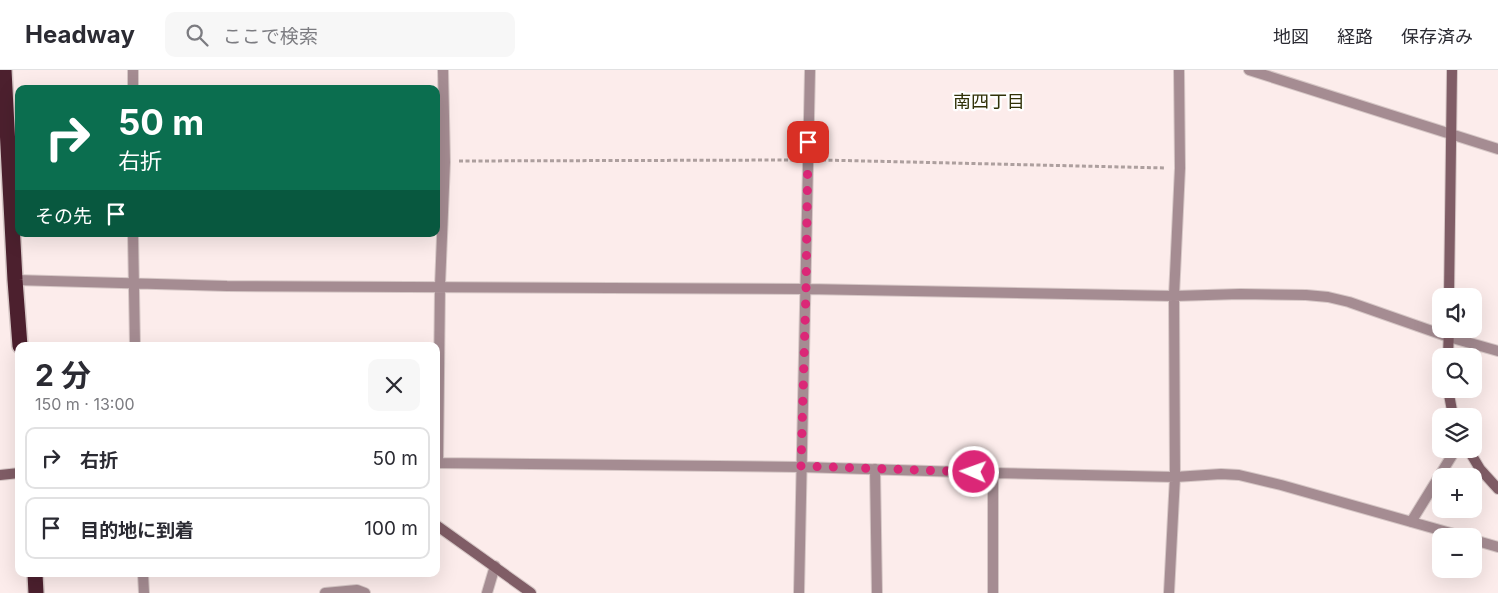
<!DOCTYPE html>
<html lang="ja">
<head>
<meta charset="utf-8">
<style>
  body { margin:0; font-family:Inter,"Noto Sans JP",sans-serif; background:#f7f7f7; color:#2b2b33; height:100vh; display:flex; flex-direction:column; font-size:19px; white-space:nowrap }
  * { box-sizing:border-box; margin:0 }
  p { font-size:16px; color:#7c7c81 }
  .icon { flex:none; width:28px; height:28px; fill:none; stroke:currentColor; stroke-width:2; stroke-linecap:round; stroke-linejoin:round }
  .map { position:relative; flex:1; overflow:hidden }
  .panel { position:absolute; left:15px; top:272px; width:425px; height:235px; display:flex; flex-direction:column; background:#fff; border-radius:10px; box-shadow:0 5px 20px #0002 }
  .panel>* { flex:none }
  .banner { position:absolute; left:15px; top:15px; width:425px; height:152px; border-radius:10px; box-shadow:0 5px 20px #0002; background:#0b6e4f; color:#fff; overflow:hidden }
  .buttons { position:absolute; left:1432px; top:218px; display:grid; gap:10px }
  .buttons a { display:grid; place-items:center; width:50px; height:50px; border-radius:10px; background:#fff; box-shadow:0 5px 20px #0002; font-size:25px }
  .pin { position:absolute; display:grid; place-items:center; width:42px; height:42px; color:#fff; margin:-21px; border-radius:10px; box-shadow:0 2px 8px #0006 }
  .me { position:absolute; width:55px; margin:-28px; rotate:272deg; stroke-linejoin:round; filter:drop-shadow(0 0 4px #0008) }
  .turn { display:flex; align-items:center; gap:18px; height:105px; padding:0 20px; font-size:22px }
  .turn .icon { width:65px; height:65px; stroke-width:2.5 }
  .turn b { display:block; font-size:35px; line-height:42px }
  .then { display:flex; align-items:center; height:48px; padding:0 20px; background:#0003; gap:10px; font-size:19px }
  .round { display:grid; place-items:center; flex:none; width:52px; height:52px; border-radius:10px; background:#f7f7f7 }
  .head { display:flex; align-items:center; justify-content:space-between; height:85px; padding:0 20px }
  h1 { font-size:30px; font-weight:700; line-height:38px }
  ul { padding:0; list-style:none }
  li { display:flex; align-items:center; gap:15px; height:62px; margin:0 10px 8px; padding:0 10px; border:2px solid #e1e1e2; border-radius:10px }
  li div { flex:1 }
  li b { display:block; font-size:19px }
  li em { font-style:normal }
  header { display:flex; align-items:center; gap:30px; box-sizing:border-box; height:70px; padding:0 25px; background:#fff; border-bottom:1px solid #e1e1e2 }
  header strong { font-size:24px }
  nav { display:flex; gap:28px; margin-inline-start:auto; font-size:18px }
  .search { width:350px; height:45px; background:#f7f7f7; display:flex; align-items:center; gap:12px; box-sizing:border-box; padding:0 18px; border-radius:10px; color:#7c7c81; font-size:19px }
  .map>svg:first-child { display:block }
</style>
</head>
<body>
<header>
<strong>Headway</strong>
<div class="search"><svg class="icon" aria-label="search" viewBox="0 0 24 24"><circle cx="10" cy="10" r="6"/><path d="M15 15l6 6"/></svg>ここで検索</div>
<nav><a>地図</a><a>経路</a><a>保存済み</a></nav>
</header>
<div class="map">
<svg width="1498" height="523" viewBox="0 0 1498 523">
  <rect width="100%" height="100%" fill="#fceceb"/>
  <g fill="none" stroke-linecap="round" stroke-linejoin="round">
    <defs>
      <path id="street" d="M133 0V19
        M1249 0 1498 79
        M133 164 135 276
        M15 210 227 216 806 219 1174 226 1240 224 1306 225 1328 227 1349 232 1449 267 1498 281
        M436 393 801 397 993 403 1175 407 1221 404 1239 405 1281 415 1461 466
        M438 393 440 216 445 92 443 0
        M875 399 877 523
        M1411 452 1456 379
        M1474 470 1498 477
        M143 504 144 523
        M325 523 357 520 365 523
        M487 523 495 496
        M799 523 810 0
        M993 523V403
        M1169 523 1175 407 1174 226 1180 98 1179 0"/>
      <path id="secondary" d="M1449 226 1452 0
        M1448 286 1449 259
        M1448 319 1453 346
        M1468 379 1480 399 1498 419
        M0 405 19 403
        M436 455 531 523"/>
      <path id="highway" d="M4 0 15 210 20 276
        M35 504 36 523"/>
    </defs>
    <use href="#street" stroke="#d6c7c6" stroke-width="12"/>
    <use href="#secondary" stroke="#d6c7c6" stroke-width="12"/>
    <use href="#highway" stroke="#d6c7c6" stroke-width="18"/>
    <path stroke="#ad9f9e" stroke-width="3" stroke-dasharray="4 2.5" stroke-linecap="butt" d="M822 90 1166 98
      M459 91 793 90"/>
    <use href="#street" stroke="#a58c92" stroke-width="10"/>
    <use href="#secondary" stroke="#805d66" stroke-width="10"/>
    <use href="#highway" stroke="#4c202e" stroke-width="15"/>
  </g>
  <g fill="none" stroke-linecap="round" stroke-linejoin="round">
    <path stroke="#db2777" stroke-width="9" stroke-dasharray="0 16.2" d="M808 72 806 219 801 396 974 402"/>
  </g>
  <g text-anchor="middle" dominant-baseline="central" stroke-width="4.5" stroke-linejoin="round" paint-order="stroke">
    <g font-size="18" fill="#303107" stroke="#fefefe">
      <text x="989" y="31">南四丁目</text>
    </g>
  </g>
</svg>
<div class="buttons">
<a><svg class="icon" aria-label="sound" viewBox="0 0 24 24"><path d="M4 9h4l5-4v14l-5-4H4zM17 9q2 3 0 6"/></svg></a>
<a><svg class="icon" aria-label="search" viewBox="0 0 24 24"><circle cx="10" cy="10" r="6"/><path d="M15 15l6 6"/></svg></a>
<a><svg class="icon" aria-label="layers" viewBox="0 0 24 24"><path d="M12 4l9 5-9 5-9-5zM3 14l9 5 9-5"/></svg></a>
<a>+</a>
<a>−</a>
</div>
<div class="pin" style="left:808px;top:72px;background:#d93025"><svg class="icon" aria-label="arrive" viewBox="0 0 24 24"><path d="M6 21V4h12l-3 4 3 4H6"/></svg></div>
<svg class="me" style="left:974px;top:402px" viewBox="-20 -20 40 40"><circle r="17" fill="#db2777" stroke="#fff" stroke-width="3"/><path d="M0-11L8 9 0 5-8 9z" fill="#fff"/></svg>
<div class="banner">
<div class="turn"><svg class="icon" aria-label="right" viewBox="0 0 24 24"><path d="M7 20v-9h11M14 6l5 5-5 5"/></svg><div><b>50 m</b>右折</div></div>
<div class="then">その先<svg class="icon" aria-label="arrive" viewBox="0 0 24 24"><path d="M6 21V4h12l-3 4 3 4H6"/></svg></div>
</div>
<section class="panel">
<div class="head"><div><h1>2 分</h1><p>150 m · 13:00</p></div><a class="round"><svg class="icon" aria-label="close" viewBox="0 0 24 24"><path d="M6 6l12 12M18 6L6 18"/></svg></a></div>
<ul>
<li><svg class="icon" aria-label="right" viewBox="0 0 24 24"><path d="M7 20v-9h11M14 6l5 5-5 5"/></svg><div><b>右折</b></div><em>50 m</em></li>
<li><svg class="icon" aria-label="arrive" viewBox="0 0 24 24"><path d="M6 21V4h12l-3 4 3 4H6"/></svg><div><b>目的地に到着</b></div><em>100 m</em></li>
</ul>
</section>
</div>
</body>
</html>
